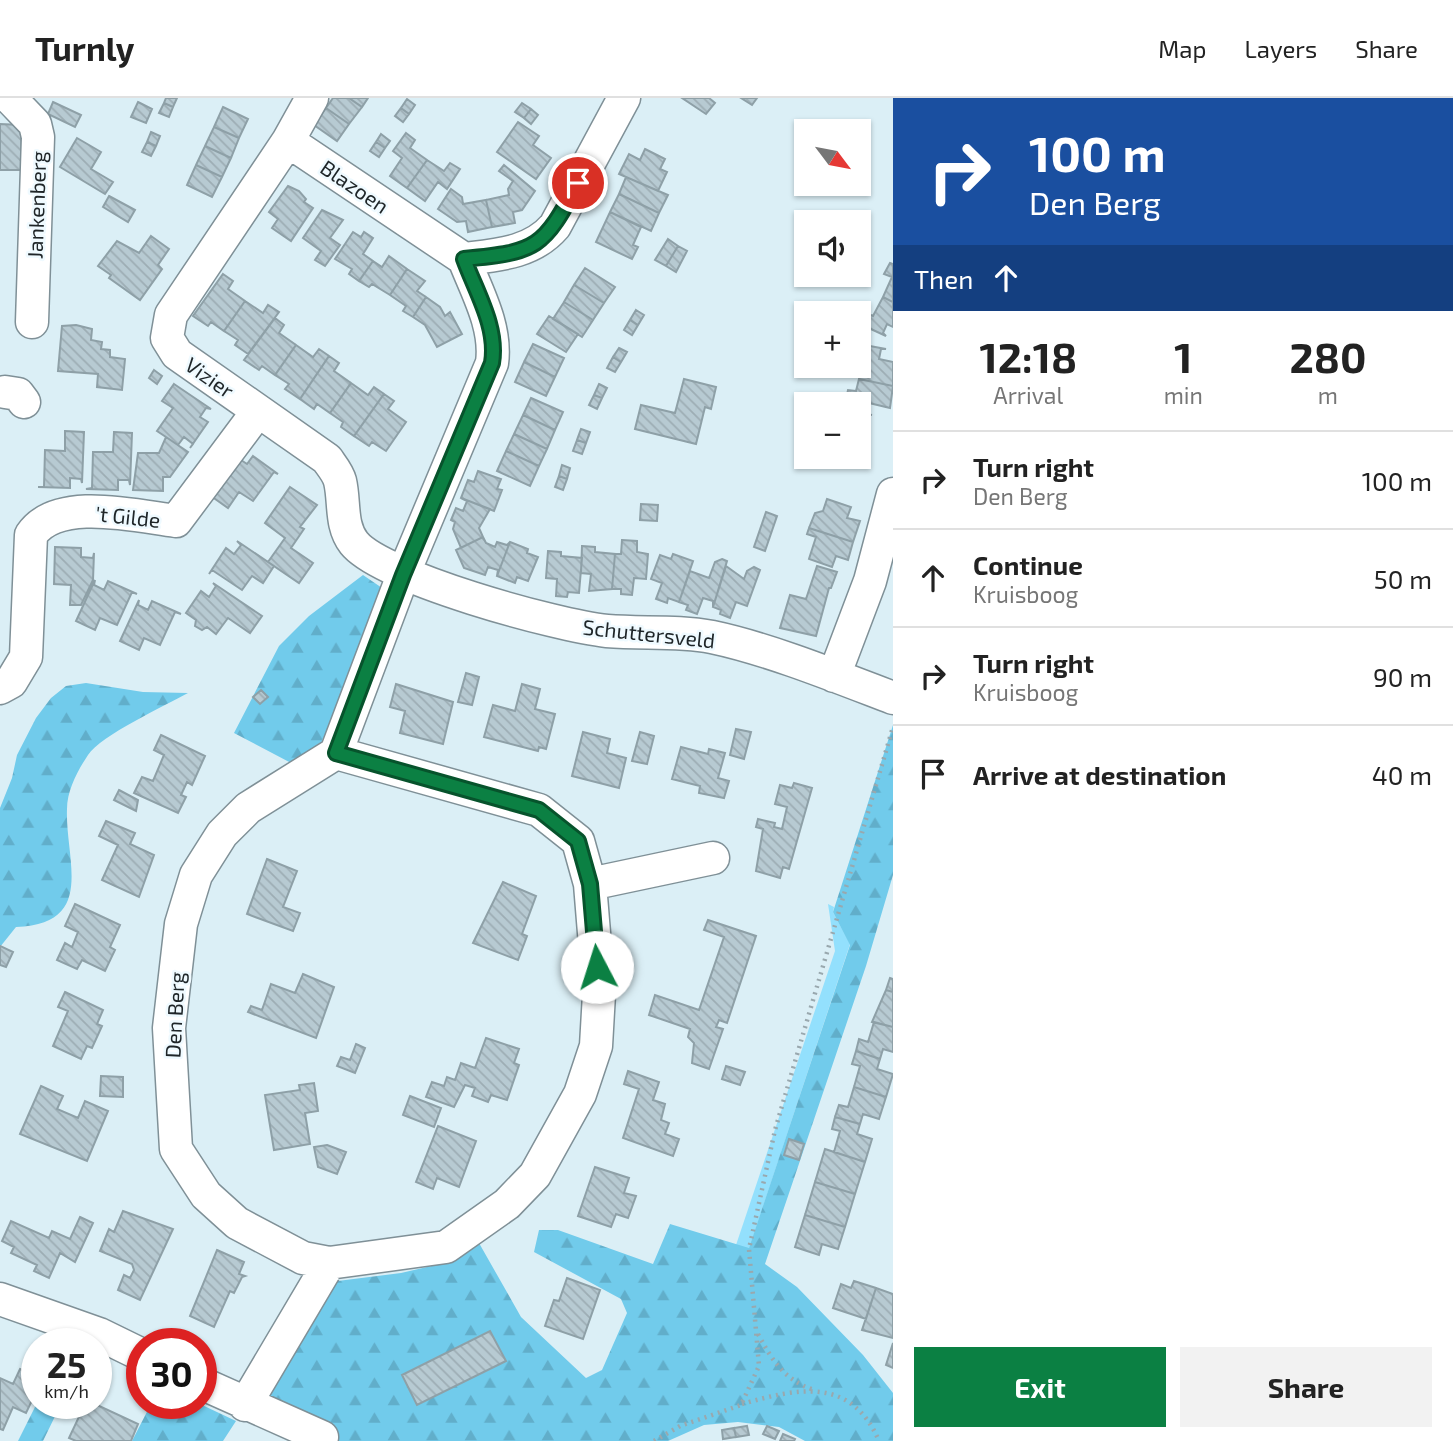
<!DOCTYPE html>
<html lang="en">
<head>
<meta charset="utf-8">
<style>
  body { margin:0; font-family:"Exo 2",sans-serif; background:#f2f2f2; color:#222; height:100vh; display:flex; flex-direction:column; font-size:26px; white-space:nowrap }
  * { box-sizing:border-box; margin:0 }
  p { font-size:23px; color:#767676 }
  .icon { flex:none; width:38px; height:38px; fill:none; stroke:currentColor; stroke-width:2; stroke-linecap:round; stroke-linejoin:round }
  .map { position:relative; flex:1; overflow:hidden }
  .details { display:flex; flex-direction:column; background:#fff; width:560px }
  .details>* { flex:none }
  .guide { background:#1a4fa0; color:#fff; overflow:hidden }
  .needle { width:46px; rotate:122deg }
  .controls { position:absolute; left:794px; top:21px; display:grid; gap:14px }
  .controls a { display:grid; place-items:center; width:77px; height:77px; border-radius:0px; background:#fff; box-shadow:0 2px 5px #0004; font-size:35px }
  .speed { position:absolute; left:21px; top:1230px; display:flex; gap:14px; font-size:35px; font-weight:700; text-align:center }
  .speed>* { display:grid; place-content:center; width:91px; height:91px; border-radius:50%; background:#fff; box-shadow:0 2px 5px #0004; line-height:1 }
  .speed small { font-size:18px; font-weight:400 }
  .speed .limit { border:10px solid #d22; background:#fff; color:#111 }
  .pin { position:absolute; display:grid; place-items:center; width:60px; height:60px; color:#fff; margin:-30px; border:4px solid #fff; border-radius:50%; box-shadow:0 2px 7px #0007 }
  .me { position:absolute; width:77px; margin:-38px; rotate:355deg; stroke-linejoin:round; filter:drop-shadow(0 0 5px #0008) }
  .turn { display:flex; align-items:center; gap:24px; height:147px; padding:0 21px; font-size:32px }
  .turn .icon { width:91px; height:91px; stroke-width:2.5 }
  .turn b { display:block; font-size:49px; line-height:60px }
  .then { display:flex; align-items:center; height:66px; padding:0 21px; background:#0003; gap:14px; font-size:26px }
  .eta { display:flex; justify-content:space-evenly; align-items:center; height:119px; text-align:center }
  .eta b { font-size:42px; font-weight:700; line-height:49px }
  .cta { display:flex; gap:14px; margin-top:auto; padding:14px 21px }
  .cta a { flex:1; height:80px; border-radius:0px; background:#0b8043; color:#fff; font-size:28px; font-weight:700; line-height:80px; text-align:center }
  .cta a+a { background:#f2f2f2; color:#222 }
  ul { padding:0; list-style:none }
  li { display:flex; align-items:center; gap:21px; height:98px; padding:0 21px; border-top:2px solid #e0e0e0 }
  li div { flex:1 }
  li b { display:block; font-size:26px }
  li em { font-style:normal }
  header { display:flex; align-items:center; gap:42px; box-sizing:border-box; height:98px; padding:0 35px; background:#fff; border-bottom:2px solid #e0e0e0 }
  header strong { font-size:33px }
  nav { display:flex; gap:38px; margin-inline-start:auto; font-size:24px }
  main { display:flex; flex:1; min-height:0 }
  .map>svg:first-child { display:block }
</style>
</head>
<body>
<header>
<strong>Turnly</strong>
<nav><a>Map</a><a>Layers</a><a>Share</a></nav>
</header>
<main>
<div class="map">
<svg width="893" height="1343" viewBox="0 0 893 1343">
  <defs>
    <pattern id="forest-firs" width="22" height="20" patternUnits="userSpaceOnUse" patternTransform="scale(1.75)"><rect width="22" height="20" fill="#71cbeb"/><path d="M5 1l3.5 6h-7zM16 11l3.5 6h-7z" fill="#61aeca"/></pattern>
    <pattern id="building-back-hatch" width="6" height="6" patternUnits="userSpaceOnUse" patternTransform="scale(1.75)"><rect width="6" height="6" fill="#b7cad2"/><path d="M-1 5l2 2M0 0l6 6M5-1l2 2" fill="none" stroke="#9dadb4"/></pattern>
  </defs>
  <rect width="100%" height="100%" fill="#dbeff6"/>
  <path fill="#93e0fd" d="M828 806 834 809 833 814 850 846 749 1151 736 1147 835 853Z"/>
  <path fill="url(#forest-firs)" d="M363 477 388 494 318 652 293 666 234 635 279 548 309 518Z
    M86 585 143 594 188 595C165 608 101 637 88 657 78 672 67 692 67 711 65 762 97 826 16 829L0 849V710L12 680 17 657 36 620 51 600 66 588Z
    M893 627V777L866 868 765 1166 797 1189 863 1257 893 1295V1343H805L779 1329 738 1324 704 1327 668 1343H324L265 1306 314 1186 401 1175 453 1163 479 1145 521 1219 586 1280 602 1272 627 1215 621 1201 534 1154 539 1132H558L653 1166 670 1126 749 1150 850 847 833 814Z
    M37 1305 61 1306 43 1343H18Z
    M151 1306H200L236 1323 223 1343H132Z"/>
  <path fill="url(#building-back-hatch)" stroke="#8ea0a7" stroke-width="2" d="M166 0H177L173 9 164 5Z
    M333 0H349L362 9 349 26 326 10Z
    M349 0H368L362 9Z
    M682 0H709L715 5 706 16Z
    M741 0H757L752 7Z
    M407 1 415 7 409 16 401 10Z
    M53 4 81 17 75 29 48 16Z
    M138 4 152 11 146 25 131 19Z
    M164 5 173 9 169 19 159 15Z
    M522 5 531 11 524 20 515 14Z
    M223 9 248 21 239 40 214 29Z
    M326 10 349 26 337 43 314 27Z
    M401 10 409 16 403 24 395 18Z
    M531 11 538 17 531 26 524 20Z
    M518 24 539 38 533 47 551 60 536 81 497 54Z
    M0 26 21 27 22 72H0Z
    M214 29 239 40 231 60 205 48Z
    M151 34 160 38 156 48 147 44Z
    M406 35 415 42 410 50 427 62 407 90 390 78 402 60 393 53Z
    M381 36 390 43 385 50 376 44Z
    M77 40 101 54 91 71 113 84 105 96 60 69Z
    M147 44 156 48 151 58 142 54Z
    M376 44 385 50 379 59 370 53Z
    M205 48 231 60 222 79 196 67Z
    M645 51 665 61 660 71 667 74 658 93 619 76 629 56 640 62Z
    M427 62 444 73 450 65 460 71 447 91 438 84 425 103 407 90Z
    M196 67 222 79 212 99 187 87Z
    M504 67 535 93 522 112 513 114 515 125 492 129 486 102 509 97 508 91 513 83 499 73Z
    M626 79 668 97 659 115 619 96Z
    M288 88 299 93 306 101 304 104 313 110 291 143 272 130 278 121 269 114Z
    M451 91 462 99 463 106 486 102 492 129 468 134 466 123 457 124 438 111Z
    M619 96 659 115 651 133 610 114Z
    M109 98 135 112 128 124 103 109Z
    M322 112 343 122 330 140 340 147 325 168 315 162 321 153 303 140Z
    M610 114 641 129 633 147 638 149 632 161 596 144Z
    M353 134 361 139 364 134 373 140 363 156 373 163 359 183 349 176 352 171 335 161Z
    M151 138 169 151 158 167 162 171 140 202 109 180 111 177 98 168 117 143 139 155Z
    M668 141 678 148 666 168 655 162Z
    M678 148 687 153 676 174 666 168Z
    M389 158 407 171 390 197 372 186 369 189 359 183 373 163 382 169Z
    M890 165 893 166V204L883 199 892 179 884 176Z
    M585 170 615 189 604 205 574 187Z
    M407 171 425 183 417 193 426 199 413 219 403 213 406 208 390 197Z
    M223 176 233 183 228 191 245 203 224 233 211 224 208 228 193 218Z
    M574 187 604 205 593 222 564 204Z
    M426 199 440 209 445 218 450 214 462 236 437 249 425 227 413 219Z
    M883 199 893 204V229L887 226 883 235 886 238 860 226 866 215 873 218Z
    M245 203 263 215 268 207 279 214 248 256 235 247 238 242 224 233Z
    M564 204 593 222 582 239 553 221Z
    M636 212 644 217 638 227 630 222Z
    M549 218 578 236 566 254 537 236Z
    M275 220 284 227 279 235 296 247 275 277 262 268 259 272 244 262Z
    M630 222 638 227 632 237 624 232Z
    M76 227 92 231 91 242 102 244 101 251 110 252V259L125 261 122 292 97 289 98 276 58 273 62 228Z
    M533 246 564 260 555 279 524 264Z
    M859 246 886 251H881L879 261 893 264V288L859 281 863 259 859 258Z
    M296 247 313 259 319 251 329 258 300 301 285 291 289 286 275 277Z
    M619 250 627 254 621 264 613 259Z
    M329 258 339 265 334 273 351 285 330 315 317 306 314 311 300 301Z
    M613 259 621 264 615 274 607 270Z
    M524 264 555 279 546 298 515 284Z
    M154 272 162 278 157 286 149 280Z
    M684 281 716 289 711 311 705 309 696 346 635 331 641 307 675 315Z
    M859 281 893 288 890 310 869 305 867 316 872 317 859 315V306H845L848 292 856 293Z
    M351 285 368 297 374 289 384 296 354 338 341 329 343 324 330 315Z
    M174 286 211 311 206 310 200 319 208 324 190 350 193 346 184 339 178 347 157 333 173 310 162 303Z
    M599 286 607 290 602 300 594 297Z
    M384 296 394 303 388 311 406 324 386 353 372 344 369 348 354 338Z
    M594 297 602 300 597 311 589 307Z
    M531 300 563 314 555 332 523 317Z
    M523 317 555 332 547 351 514 336Z
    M581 331 590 334 586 345 577 342Z
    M65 333 84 334 82 385 81 381 70 380V390L38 389H44L45 352 65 353Z
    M114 334 132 335 130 387 129 382H118V392L86 391 92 390 93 354H113Z
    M514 336 547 351 539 368 506 353Z
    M166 339 188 354 170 379H163V393L133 392 138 355H159Z
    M577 342 586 345 582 356 573 353Z
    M506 353 539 368 530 388 497 373Z
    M253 358 278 376 274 374 253 403 239 394 228 410 211 398 238 360 247 366Z
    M562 367 570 370 567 381 559 378Z
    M478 373 501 381 497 391 502 392 494 413 461 400 468 382 474 384Z
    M559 378 567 381 563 392 555 389Z
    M290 389 317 407 300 429 304 431 291 450 313 465 299 485 268 464 285 440 265 425Z
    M461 400 490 411 479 430 483 439 461 450 453 431 455 424 451 422 456 410 463 413 467 403Z
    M827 401 851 409 847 420 860 423 853 444 809 430 815 415 823 413Z
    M641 406 658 407 657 423 640 422Z
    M766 414 777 418 765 453 754 449Z
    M809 430 853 444 848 462 836 458 832 469 809 461 816 439 807 436Z
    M483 439 486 445 495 449 497 444 507 447 510 444 497 478 498 472 488 469 485 477 464 470 456 452Z
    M622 442 637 443V454L648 456 646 481 634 480 632 497 621 496V491H612L615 456H621Z
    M237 443 274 468 263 485 252 478 242 492 212 472 209 476 226 450 234 456 241 447Z
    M510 444 528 451 527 455 538 459 528 483 517 479 515 485 497 478Z
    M582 448 595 449V454L615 456 612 491 589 493 591 476 581 475Z
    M55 449 81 450V459L93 460 94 455 93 482 81 507H70L71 487 54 486Z
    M548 453 561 454V458L582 460 579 495 568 494 567 499 556 498 557 481 546 480Z
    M673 456 693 463 679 504 668 500 667 505 656 501 662 485 651 481 660 457 671 461Z
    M722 461 727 463 713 509V503L703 500 697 516 686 512 688 507 679 504 690 473 709 480 715 464Z
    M726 468 744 481 747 473 754 469 760 472 747 508 736 504 730 520 720 516 721 512 713 509Z
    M817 468 837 474 831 490H829L816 538 780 530 790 497 806 501Z
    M95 482 94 487 104 492 108 483 137 496 132 494 117 527 100 520 95 532 76 523Z
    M213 485 262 518 250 535 228 520 216 536 207 529 202 532 195 528 196 522 186 515 201 493 209 499 216 488Z
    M139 502 138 507 148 512 152 503 181 516 175 514 160 547 144 540 139 552 120 543Z
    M466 575 479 579 472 607 458 604Z
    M396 586 453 604 443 646 400 635 405 613 390 609Z
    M522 586 540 591 535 611 555 616 546 651 539 649 538 653 484 639 493 607 515 613Z
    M261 592 268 599 260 606 253 599Z
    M736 631 751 634 744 661 730 657Z
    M583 634 610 641 607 655 626 660 619 690 572 678Z
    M640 634 654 638 647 666 632 663Z
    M161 637 205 658 192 687 187 684 181 697 186 699 178 715 134 695 142 679 153 683 164 657 154 652Z
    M681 649 708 656 709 651 725 655 718 680 729 683 724 700 699 695 700 688 672 681Z
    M794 685 812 690 789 771 783 769 780 780 756 773 763 731 756 729 758 721 775 725 774 729 782 731 787 709 775 706 780 687 792 690Z
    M119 692 138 702 136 713 114 702Z
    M106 723 135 735 130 746 154 757 139 799 102 782 118 747 99 738Z
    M267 761 297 773 283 809 300 815 293 833 247 816Z
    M503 784 536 798 522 836 527 838 518 862 473 845Z
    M75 806 120 827 110 849 115 852 105 873 82 862 77 871 57 862 65 845 72 849 78 834 65 828Z
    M708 822 756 838 727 925 719 922 716 929 723 931 709 971 692 965 694 945 688 939 690 931 649 917 655 897 699 912 724 839 704 832Z
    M0 848 13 854 6 869 0 867Z
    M303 876 334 889 316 940 248 914 251 908 262 912 271 886 295 895Z
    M890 880 893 881V894L886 892Z
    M886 892 893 894V929L872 924Z
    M65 894 103 912 97 926 102 928 92 950 87 948 81 961 53 948 68 913 58 909Z
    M874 924 893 929V954L883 951 880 961 856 953 859 941 868 944Z
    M486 940 519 951 514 965 519 967 507 1002 491 997 488 1004 472 998 475 990 465 987 454 1009 426 999 432 984 444 988 447 979 455 982 461 965 475 970Z
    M356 946 365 950 355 975 337 968 341 959 350 962Z
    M856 953 880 961 877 971 893 976 886 999 854 989 860 968 852 966Z
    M726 968 745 974 740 987 722 981Z
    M628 973 659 984 653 1002 665 1006 661 1022 669 1025 665 1036 679 1041 673 1058 623 1040 639 991 624 986Z
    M101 978 123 979V999L100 998Z
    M314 985 318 1013 305 1015 310 1046 274 1052 265 997 300 992 299 987Z
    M41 988 63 998 57 1011 78 1020 85 1003 108 1013 87 1063 20 1036Z
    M854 989 886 999 879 1021 863 1016 860 1026 835 1019 839 1007 848 1009Z
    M410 998 441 1010 434 1029 403 1017Z
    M835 1019 860 1026 857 1036 872 1041 865 1064 834 1054 840 1033 832 1031Z
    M438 1028 476 1043 459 1089 437 1080 433 1091 416 1084Z
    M789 1041 804 1046 799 1062 784 1057Z
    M327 1047 346 1054 337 1076 318 1069 314 1049Z
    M825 1051 865 1064 855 1096 815 1084Z
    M595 1069 629 1080 624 1095 636 1098 628 1120 616 1116 611 1129 578 1118Z
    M815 1084 855 1096 845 1129 805 1117Z
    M123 1113 173 1131 140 1202 118 1192 124 1177 130 1180 134 1172 132 1166 100 1153 109 1131 114 1134Z
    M805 1117 845 1129 838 1151 822 1146 819 1157 795 1149Z
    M80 1119 93 1125 75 1164 60 1155 49 1180 34 1173 37 1167 11 1155 14 1149 2 1143 11 1123 49 1140 52 1133 70 1141Z
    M217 1152 244 1164 239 1176 245 1178 242 1179 234 1195 230 1193 214 1229 190 1218Z
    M567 1180 600 1192 583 1241 545 1228 554 1202 559 1203Z
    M854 1183 876 1190 866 1221 833 1210 841 1186 851 1190Z
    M876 1190 893 1196V1240L862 1232Z
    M490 1233 506 1263 417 1307 402 1277Z
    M893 1245V1270L886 1267Z
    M20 1271 37 1278V1292L26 1315 13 1309 3 1332 0 1331V1280L13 1286Z
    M85 1306H95L138 1326 131 1343H76L69 1340Z
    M747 1328 749 1337 736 1339 734 1330Z
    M767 1328 779 1333 775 1341 763 1336Z
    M734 1330 736 1339 723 1341 722 1332Z
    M783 1336 795 1341 794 1343H780Z"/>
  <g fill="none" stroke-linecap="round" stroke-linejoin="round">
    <defs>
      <path id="minor" d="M10 0 35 26 38 39 32 224
        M312 0 288 43 464 161
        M288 43 171 217 167 240 177 256 327 361C331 367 338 375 340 383 345 404 340 427 354 445 382 480 558 528 607 533 642 536 677 532 712 539 769 551 838 579 893 600
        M5 294 18 296 24 304
        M834 578 870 483 893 396
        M0 590 11 584 26 559 31 437C57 398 136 418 176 423L258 313
        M336 655 539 712 578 743 590 786 599 896 596 948 580 996 535 1077 507 1106 446 1149 329 1165 303 1160 237 1125 206 1097 176 1051 169 930 181 826 196 777 222 736 248 710 336 655 403 477 492 265C497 229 477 194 464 161 498 157 532 155 555 128L624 0
        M590 786 713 760
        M0 1201 99 1236 142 1257
        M201 1285 322 1339
        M245 1307 329 1165"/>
    </defs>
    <use href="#minor" stroke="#7f9097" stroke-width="35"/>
    <path stroke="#99a8ae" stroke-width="4.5" stroke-dasharray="2 5" stroke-linecap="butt" d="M758 1236C772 1262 784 1282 814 1292
      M742 1306C798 1290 851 1278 879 1343
      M654 1343 680 1328 741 1307 759 1268 749 1151 775 1032 893 629"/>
    <use href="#minor" stroke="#fff" stroke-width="32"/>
  </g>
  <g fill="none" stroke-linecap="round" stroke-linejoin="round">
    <defs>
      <path id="route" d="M578 85C543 150 538 154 464 161 476 194 498 229 492 265L403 477 336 655 539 712 578 743 590 786 597 869"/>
    </defs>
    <use href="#route" stroke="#07532c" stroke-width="18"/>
    <use href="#route" stroke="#0b8043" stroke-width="12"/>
  </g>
  <g text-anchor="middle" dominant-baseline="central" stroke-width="5" stroke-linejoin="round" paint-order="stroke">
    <g font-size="21" fill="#1e2528" stroke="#effaff">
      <text transform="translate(355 88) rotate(34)">Blazoen</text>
      <text transform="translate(36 107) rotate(-88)">Jankenberg</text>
      <text transform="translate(210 279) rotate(35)">Vizier</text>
      <text transform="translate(128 418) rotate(6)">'t Gilde</text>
      <text transform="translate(649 535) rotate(6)">Schuttersveld</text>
      <text transform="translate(174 917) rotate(-87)">Den Berg</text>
    </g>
  </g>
</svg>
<div class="controls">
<a><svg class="needle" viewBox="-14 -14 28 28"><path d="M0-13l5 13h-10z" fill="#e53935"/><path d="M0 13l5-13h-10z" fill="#767676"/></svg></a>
<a><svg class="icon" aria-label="sound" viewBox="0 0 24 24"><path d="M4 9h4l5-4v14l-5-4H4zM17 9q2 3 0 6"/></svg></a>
<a>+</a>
<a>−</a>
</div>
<div class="speed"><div>25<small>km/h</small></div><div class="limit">30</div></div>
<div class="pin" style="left:578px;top:85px;background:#d93025"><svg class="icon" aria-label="arrive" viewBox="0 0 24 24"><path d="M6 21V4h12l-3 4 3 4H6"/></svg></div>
<svg class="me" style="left:597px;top:869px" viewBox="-20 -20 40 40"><circle r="19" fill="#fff"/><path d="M0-13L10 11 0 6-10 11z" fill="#0b8043"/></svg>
</div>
<section class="details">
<div class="guide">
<div class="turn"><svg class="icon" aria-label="right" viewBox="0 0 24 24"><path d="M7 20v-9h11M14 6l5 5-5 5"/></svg><div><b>100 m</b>Den Berg</div></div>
<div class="then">Then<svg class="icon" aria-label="ahead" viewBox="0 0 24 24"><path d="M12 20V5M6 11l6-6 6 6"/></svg></div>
</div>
<div class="eta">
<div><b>12:18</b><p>Arrival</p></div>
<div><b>1</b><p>min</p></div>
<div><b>280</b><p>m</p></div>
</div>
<ul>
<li><svg class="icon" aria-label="right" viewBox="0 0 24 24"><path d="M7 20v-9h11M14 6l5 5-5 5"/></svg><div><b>Turn right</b><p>Den Berg</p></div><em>100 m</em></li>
<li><svg class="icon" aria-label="ahead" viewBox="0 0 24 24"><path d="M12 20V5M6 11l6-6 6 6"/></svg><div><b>Continue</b><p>Kruisboog</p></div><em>50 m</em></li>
<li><svg class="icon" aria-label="right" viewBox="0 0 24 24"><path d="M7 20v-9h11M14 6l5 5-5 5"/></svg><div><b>Turn right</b><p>Kruisboog</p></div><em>90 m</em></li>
<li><svg class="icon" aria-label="arrive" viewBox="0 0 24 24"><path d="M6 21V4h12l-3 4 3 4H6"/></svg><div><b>Arrive at destination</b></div><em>40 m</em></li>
</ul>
<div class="cta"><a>Exit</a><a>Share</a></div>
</section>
</main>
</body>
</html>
